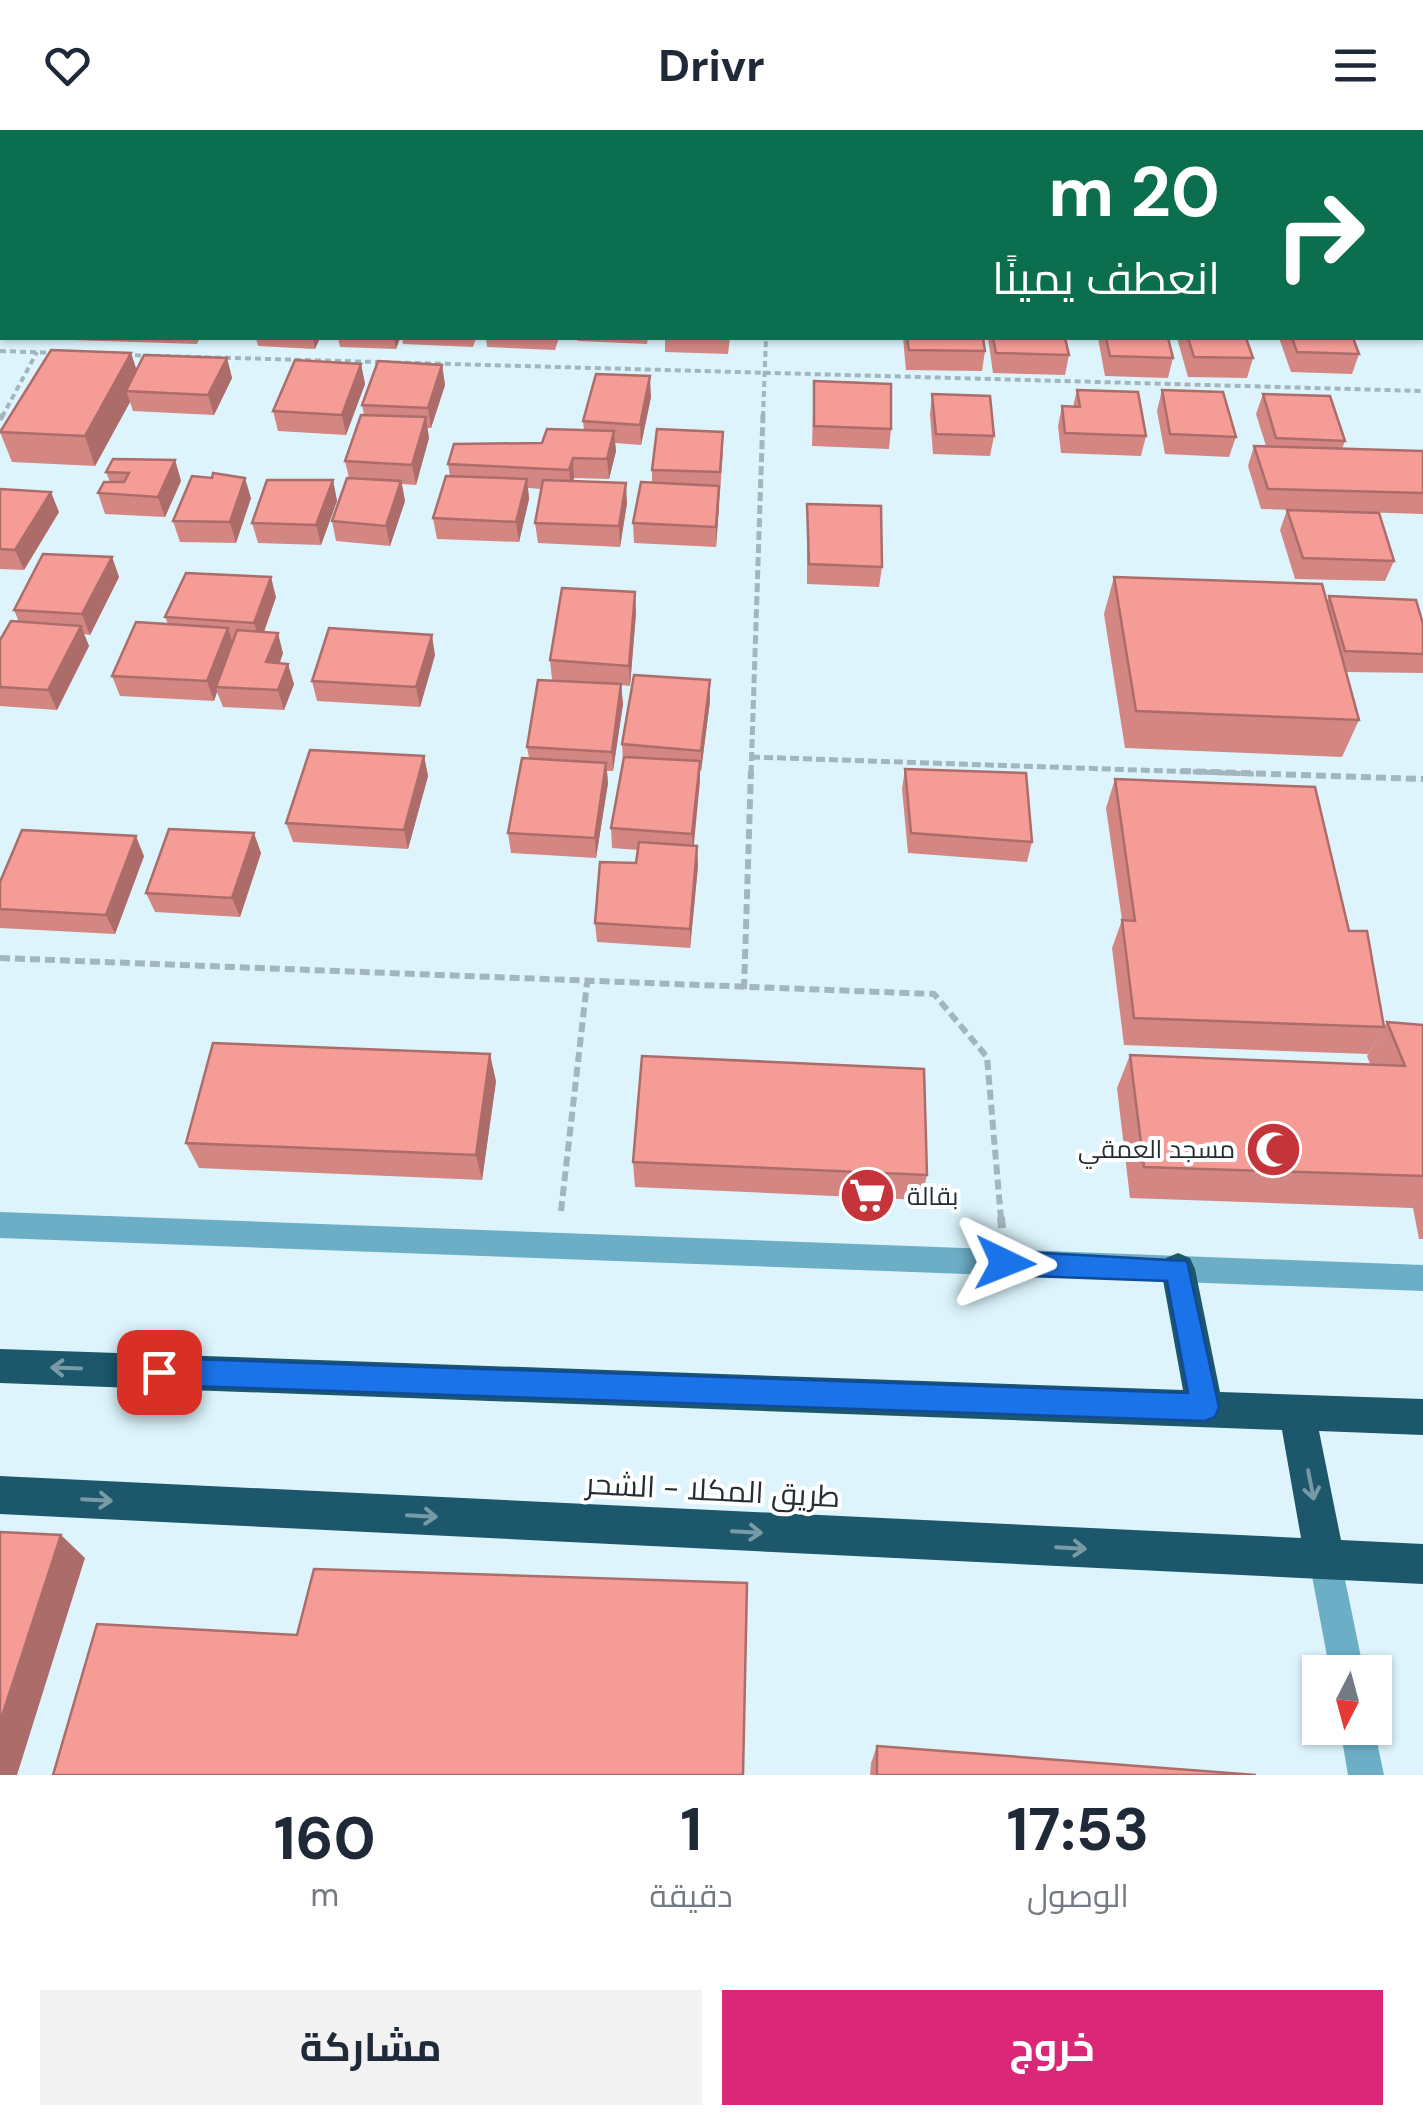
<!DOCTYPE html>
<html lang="ar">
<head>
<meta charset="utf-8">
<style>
  body { margin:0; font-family:"DM Sans",Cairo,sans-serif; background:#f2f2f3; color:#1f2937; direction:rtl; height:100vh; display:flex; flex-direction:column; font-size:38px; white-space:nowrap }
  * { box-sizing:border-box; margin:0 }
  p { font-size:32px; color:#747a83 }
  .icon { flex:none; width:55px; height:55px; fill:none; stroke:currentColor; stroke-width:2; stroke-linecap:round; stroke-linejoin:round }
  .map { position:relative; height:1645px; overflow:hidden; direction:ltr }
  .sheet { display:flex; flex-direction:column; background:#fff; flex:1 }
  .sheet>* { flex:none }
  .hud { position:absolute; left:0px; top:0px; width:1425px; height:210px; box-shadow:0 2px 8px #0004; direction:rtl; background:#0b6e4f; color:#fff; overflow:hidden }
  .needle { width:65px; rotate:186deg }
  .buttons { position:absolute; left:1302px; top:1525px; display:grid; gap:20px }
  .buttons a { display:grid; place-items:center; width:90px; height:90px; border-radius:0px; background:#fff; box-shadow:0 2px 8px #0004; font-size:50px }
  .pin { position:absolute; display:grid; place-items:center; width:85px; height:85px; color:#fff; margin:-42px; border-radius:20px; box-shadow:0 5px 15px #0006 }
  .me { position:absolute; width:110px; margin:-55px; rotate:92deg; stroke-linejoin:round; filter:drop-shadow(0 0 8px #0008) }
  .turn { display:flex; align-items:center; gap:35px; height:210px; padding:0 40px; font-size:45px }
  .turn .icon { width:130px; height:130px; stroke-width:2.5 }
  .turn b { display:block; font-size:70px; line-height:85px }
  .eta { display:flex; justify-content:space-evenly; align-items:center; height:170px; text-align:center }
  .eta b { font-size:60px; font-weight:700; line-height:70px }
  .cta { display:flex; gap:20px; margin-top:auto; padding:20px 40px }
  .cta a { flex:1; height:115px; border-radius:0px; background:#db2777; color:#fff; font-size:40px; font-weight:700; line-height:115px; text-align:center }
  .cta a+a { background:#f2f2f3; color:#1f2937 }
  header { display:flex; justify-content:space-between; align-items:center; height:130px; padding:0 40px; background:#fff; font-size:45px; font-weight:700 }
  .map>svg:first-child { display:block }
</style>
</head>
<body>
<header><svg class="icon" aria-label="menu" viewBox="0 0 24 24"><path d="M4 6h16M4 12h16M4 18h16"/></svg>Drivr<svg class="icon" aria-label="heart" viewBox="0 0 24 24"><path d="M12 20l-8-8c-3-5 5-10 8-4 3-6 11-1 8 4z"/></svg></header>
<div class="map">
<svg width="1423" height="1645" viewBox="0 0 1423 1645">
  <rect width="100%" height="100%" fill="#ddf4fd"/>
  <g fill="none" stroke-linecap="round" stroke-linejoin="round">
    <path stroke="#a3b6bd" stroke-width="4" stroke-dasharray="6 4" stroke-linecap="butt" d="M0 221 57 223
      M125 225 1423 261
      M2 287 37 222
      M763 287 766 208"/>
    <path stroke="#a3b6bd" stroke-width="5" stroke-dasharray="9 4" stroke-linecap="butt" d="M0 290 3 284
      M751 627 1257 644
      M751 644 763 284"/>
    <path stroke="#a3b6bd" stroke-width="6" stroke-dasharray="10 5" stroke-linecap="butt" d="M1181 641 1423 649
      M0 828 934 864 987 927 1001 1089
      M744 859 751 641
      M561 1081 587 853"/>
    <path stroke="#a3b6bd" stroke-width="8" stroke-dasharray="12 6" stroke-linecap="butt" d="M1001 1087 1002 1098"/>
    <path fill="#6daec7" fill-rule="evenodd" d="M701 0H715V2H701Z
      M0 1082 1423 1135V1161L0 1108Z
      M1325 1414 1337 1418 1341 1430 1364 1542H1330L1309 1430 1313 1418Z
      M1340 1598H1374L1384 1645H1348Z"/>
    <path fill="#1c576b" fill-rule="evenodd" d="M1178 1123 1190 1128 1195 1139 1220 1262 1423 1269V1305L1319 1301 1341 1410 1423 1414V1454L0 1384V1346L1301 1408 1282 1300 0 1253V1219L1183 1260 1161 1139 1166 1128Z"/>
  </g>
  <path fill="#d38682" d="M284 0H380L379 2H285Z
    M383 0H471V2H383Z
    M561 0H610V2H561Z
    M625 0H674V2H625Z
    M779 0H876L872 2H787Z
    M1019 0H1082V2H1019Z
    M1099 0H1167V2H1099Z
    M2 93V136L0 135V94Z
    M9 208H200L197 214Z
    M256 208H320L315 219 258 216Z
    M338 208H400L396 219 340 217Z
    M402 208H476L473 217 403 214Z
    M486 208H559L555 220 487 217Z
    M577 208H648L647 214 578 211Z
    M665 208H730L728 224 665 222Z
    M903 208H983L985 221 982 241 906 240Z
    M988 208H1065L1069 225 1065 245 993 243Z
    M1098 208H1168L1173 228 1168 248 1105 246Z
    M1177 208H1246L1253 228 1247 248 1188 247Z
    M1279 208H1353L1359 224 1352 244 1291 242Z
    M131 223 137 241 227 228 232 248 214 285 133 281 130 272 95 336 12 332 0 302Z
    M361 234 365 254 346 305 278 301 273 281Z
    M442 235 445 255 431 298H427L429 308 416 355 402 354 405 371 390 416 336 411 332 391 349 348 345 331 364 285 362 275Z
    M814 251 891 299 889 319 812 316Z
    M1077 260 1146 306 1141 326 1061 323 1058 296 1062 276 1073 277Z
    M1162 260 1236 307 1229 327 1165 324 1157 281Z
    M932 264 994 306 990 326 933 324 930 284Z
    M1263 264 1345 311 1342 319 1423 321V384L1261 379 1248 336 1254 316H1266L1256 284Z
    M651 267 641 315 615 313 616 321 609 349 574 348 573 351 627 373 620 417 538 413 535 393 542 359 528 358 529 369 519 412 437 409 433 388 450 346 448 334 542 313 584 300 583 291Z
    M723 322 716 417 634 413 633 393 652 353V340Z
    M175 330 181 351 165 387 105 384 98 363 110 352 106 342Z
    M333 350 337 371 321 415 258 413 252 393Z
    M0 359 59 382 24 440 0 439Z
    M251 368 236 413 180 412 173 391Z
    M807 374 882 437 879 457 807 454Z
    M1287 380 1394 431 1385 451 1295 449 1280 400Z
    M112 427 119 447 90 505 84 504 89 516 57 580 0 576V510L19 492 14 480Z
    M1114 447 1327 471 1329 466 1423 494V543L1346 542 1359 590 1342 627 1125 618 1104 484Z
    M635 462 636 483 630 556 621 555 623 574 613 641H607L608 653 596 728 511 723 508 703 529 628 527 617 552 550 550 530Z
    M276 467 264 502 283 523 280 533 294 554 284 580 223 577 217 562 214 571 120 566 112 546 168 494 165 487Z
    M435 525 420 577 317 571 312 551Z
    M710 571 701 641H700L693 716H697L698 736 690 818 597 812 595 793 636 733 638 720 612 718 611 698 623 631 622 614Z
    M424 626 428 646 408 719 293 712 286 693Z
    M905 639 1032 712 1027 732 908 723 902 659Z
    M1115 649 1349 801 1384 897 1368 924 1124 915 1112 818 1122 790 1106 678Z
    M261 723 240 787 155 782 146 763Z
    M144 726 115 804 0 798V752Z
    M1387 892 1423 895V1109H1419L1413 1078 1130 1068 1117 958 1130 925 1370 934 1367 926Z
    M496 951 482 1050 199 1038 186 1013Z
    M633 1032 927 1045 921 1070 635 1057Z
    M877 1616 1256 1645H870L871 1633Z"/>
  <path fill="#ac6d6a" d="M844 0H876L872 2H844Z
    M2 10V37L0 40V13Z
    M2 162V193L0 197V166Z
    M313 208H320L315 219Z
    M394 208H400L396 219Z
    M131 223 140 252 126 261 130 272 95 336 85 306Z
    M227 228 232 248 214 285 208 265Z
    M361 234 365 254 346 305 342 285Z
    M442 235 445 255 431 298 428 278Z
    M650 246 651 267 641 315 640 295Z
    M426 287 429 308 416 355 412 335Z
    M614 301 616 321 609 349 607 329Z
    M573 328 574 348 571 360 569 340Z
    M175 330 181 351 165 387 158 367Z
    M245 348 251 368 236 413 230 392Z
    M527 349 529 369 519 412 516 392Z
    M333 350 337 371 321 415 316 395Z
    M401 351 405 371 390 416 386 396Z
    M626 353 627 373 620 417 619 396Z
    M719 356V376L716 417V397Z
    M51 362 59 382 24 440 15 420Z
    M112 427 119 447 90 505 82 484Z
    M271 447 276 467 260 513 254 493Z
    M635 462 636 483 630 556 629 536Z
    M81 496 89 516 57 580 48 560Z
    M228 498 234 518 216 557 217 562 214 571 207 551Z
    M278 503 283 523 272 552 266 532Z
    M432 505 435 525 420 577 416 557Z
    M288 534 294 554 284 580 278 560Z
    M710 550V571L701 641V621Z
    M621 554 623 574 613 641 612 622Z
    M424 626 428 646 408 719 404 700Z
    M700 631V651L693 724 692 704Z
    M606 633 608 653 596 728 595 708Z
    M254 703 261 723 240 787 232 768Z
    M136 706 144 726 115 804 106 785Z
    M697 716 698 736 690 818V799Z
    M490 924 496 951 482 1050 476 1025Z
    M61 1405 85 1428 17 1645H0V1592Z"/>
  <path fill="#f59c97" stroke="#ac6d6a" stroke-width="2.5" d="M1027 0H1082V2Z
    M1107 0H1167V2Z
    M1190 0H1251V2H1190Z
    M1290 0H1336V2H1290Z
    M2 93V116H0V94Z
    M0 150 2 151V162L0 166Z
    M907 208H983L985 221 909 220Z
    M993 208H1065L1069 225 996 223Z
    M1106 208H1168L1173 228 1110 226Z
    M1188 208H1246L1253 228 1194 227Z
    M1292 208H1353L1359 224 1297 222Z
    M51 220 131 223 85 306 0 302Z
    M144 225 227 228 208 265 126 261Z
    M295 230 361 234 342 285 273 281Z
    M378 231 442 235 428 278 362 275Z
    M596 244 650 246 640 295 583 291Z
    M814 251 891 254V299L814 296Z
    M1077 260 1138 262 1146 306 1065 303 1062 276 1080 277Z
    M1162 260 1223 262 1236 307 1170 304Z
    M932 264 990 266 994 306 936 304Z
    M1263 264 1330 266 1345 311 1276 308Z
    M361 285 426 287 412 335 345 331Z
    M547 299 614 301 607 329 573 328 569 340 448 334 454 314 542 313Z
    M657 299 723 302 720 342 652 340Z
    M1254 316 1423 321V363L1268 359Z
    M113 329 175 330 158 367 98 363 104 352H124L129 343 106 342Z
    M213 343 245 348 230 392 173 391 192 346 212 348Z
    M446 346 527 349 516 392 433 388Z
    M347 348 401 351 386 396 332 391Z
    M267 350H333L316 395 252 393Z
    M543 350 626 353 619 396 535 393Z
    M641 352 719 356 716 397 633 393Z
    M0 359 51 362 15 420 0 419Z
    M807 374 881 376 882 437 809 434Z
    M1287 380 1379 383 1394 431 1303 428Z
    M43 424 112 427 82 484 14 480Z
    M186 443 271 447 254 493 165 487Z
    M1114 447 1322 454 1359 590 1136 581Z
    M562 458 635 462 629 536 550 530Z
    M1329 466 1416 470 1423 494V524L1345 521Z
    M11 491 81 496 48 560 0 557V510Z
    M136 492 228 498 207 551 112 546Z
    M329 498 432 505 416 557 312 551Z
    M237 500 278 503 266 532 288 534 278 560 216 557Z
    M634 545 710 550 701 621 622 614Z
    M538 550 621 554 612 622 527 617Z
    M310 620 424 626 404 700 286 693Z
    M624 627 700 631 692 704 611 698Z
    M522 628 606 633 595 708 508 703Z
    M905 639 1026 643 1032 712 911 703Z
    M1115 649 1315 657 1349 801H1367L1384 897 1134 888 1122 790 1135 791Z
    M169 699 254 703 232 768 146 763Z
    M22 700 136 706 106 785 0 779V752Z
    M639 712 697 716 690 799 595 793 600 732 636 733Z
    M1387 892 1423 895V1046L1144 1037 1130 925 1405 936Z
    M213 913 490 924 476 1025 186 1013Z
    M642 926 924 939 927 1045 633 1032Z
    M0 1402 61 1405 0 1592Z
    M314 1439 747 1453 743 1645H53L97 1494 297 1505Z
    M877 1616 1256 1645H877Z"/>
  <defs><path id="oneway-shaft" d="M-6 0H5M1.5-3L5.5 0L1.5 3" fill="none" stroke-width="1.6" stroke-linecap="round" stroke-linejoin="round" transform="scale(2.5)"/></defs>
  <g stroke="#779aa6">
    <use href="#oneway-shaft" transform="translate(66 1238) rotate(-178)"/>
    <use href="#oneway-shaft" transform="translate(1311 1355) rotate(79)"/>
    <use href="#oneway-shaft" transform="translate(97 1370) rotate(3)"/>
    <use href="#oneway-shaft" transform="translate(422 1386) rotate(3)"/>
    <use href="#oneway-shaft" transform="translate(747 1402) rotate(3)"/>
    <use href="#oneway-shaft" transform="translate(1071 1418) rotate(3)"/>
  </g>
  <path fill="#1a73e8" stroke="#114b97" stroke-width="2.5" d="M1005 1121 1187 1131 1219 1277 1215 1287 1205 1291 159 1255 149 1251 145 1242 149 1232 159 1228 1188 1263 1167 1151 1005 1145 995 1141 992 1133 995 1124Z"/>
  <defs>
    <symbol id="mosque-disc" viewBox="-11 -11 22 22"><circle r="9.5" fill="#c4343a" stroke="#fff"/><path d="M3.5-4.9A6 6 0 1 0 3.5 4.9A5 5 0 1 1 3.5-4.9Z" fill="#fff"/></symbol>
    <symbol id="supermarket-disc" viewBox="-11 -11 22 22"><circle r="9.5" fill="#c4343a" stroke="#fff"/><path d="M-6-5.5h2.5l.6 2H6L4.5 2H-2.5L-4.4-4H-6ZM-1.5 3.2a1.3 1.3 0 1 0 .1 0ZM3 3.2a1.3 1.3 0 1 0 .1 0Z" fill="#fff"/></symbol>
  </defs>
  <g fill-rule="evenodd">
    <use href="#mosque-disc" x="1242" y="988" width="63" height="63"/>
    <use href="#supermarket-disc" x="836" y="1034" width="63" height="63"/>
  </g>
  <g text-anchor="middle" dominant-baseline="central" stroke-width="8" stroke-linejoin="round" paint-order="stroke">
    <g font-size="25" fill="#232e32" stroke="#fff" text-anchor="end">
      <text x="1235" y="1019">مسجد العمقي</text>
      <text x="907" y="1066" text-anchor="start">بقالة</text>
    </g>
    <g font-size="30" fill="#232e32" stroke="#fff">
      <text transform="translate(713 1360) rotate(3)">طريق المكلا - الشحر</text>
    </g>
  </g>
</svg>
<div class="buttons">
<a><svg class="needle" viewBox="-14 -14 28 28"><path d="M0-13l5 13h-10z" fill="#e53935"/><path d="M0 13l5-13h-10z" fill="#747a83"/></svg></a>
</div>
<div class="pin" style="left:159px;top:1242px;background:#d93025"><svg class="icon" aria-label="arrive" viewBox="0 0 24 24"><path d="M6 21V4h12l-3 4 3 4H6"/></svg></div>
<svg class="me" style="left:1005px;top:1133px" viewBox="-20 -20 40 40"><path d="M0-17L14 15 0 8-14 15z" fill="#1a73e8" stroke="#fff" stroke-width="4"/></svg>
<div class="hud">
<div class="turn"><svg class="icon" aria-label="right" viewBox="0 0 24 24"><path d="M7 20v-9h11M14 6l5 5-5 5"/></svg><div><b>20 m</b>انعطف يمينًا</div></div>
</div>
</div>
<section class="sheet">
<div class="eta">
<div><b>17:53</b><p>الوصول</p></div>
<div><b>1</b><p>دقيقة</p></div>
<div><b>160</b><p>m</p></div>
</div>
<div class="cta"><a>خروج</a><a>مشاركة</a></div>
</section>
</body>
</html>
